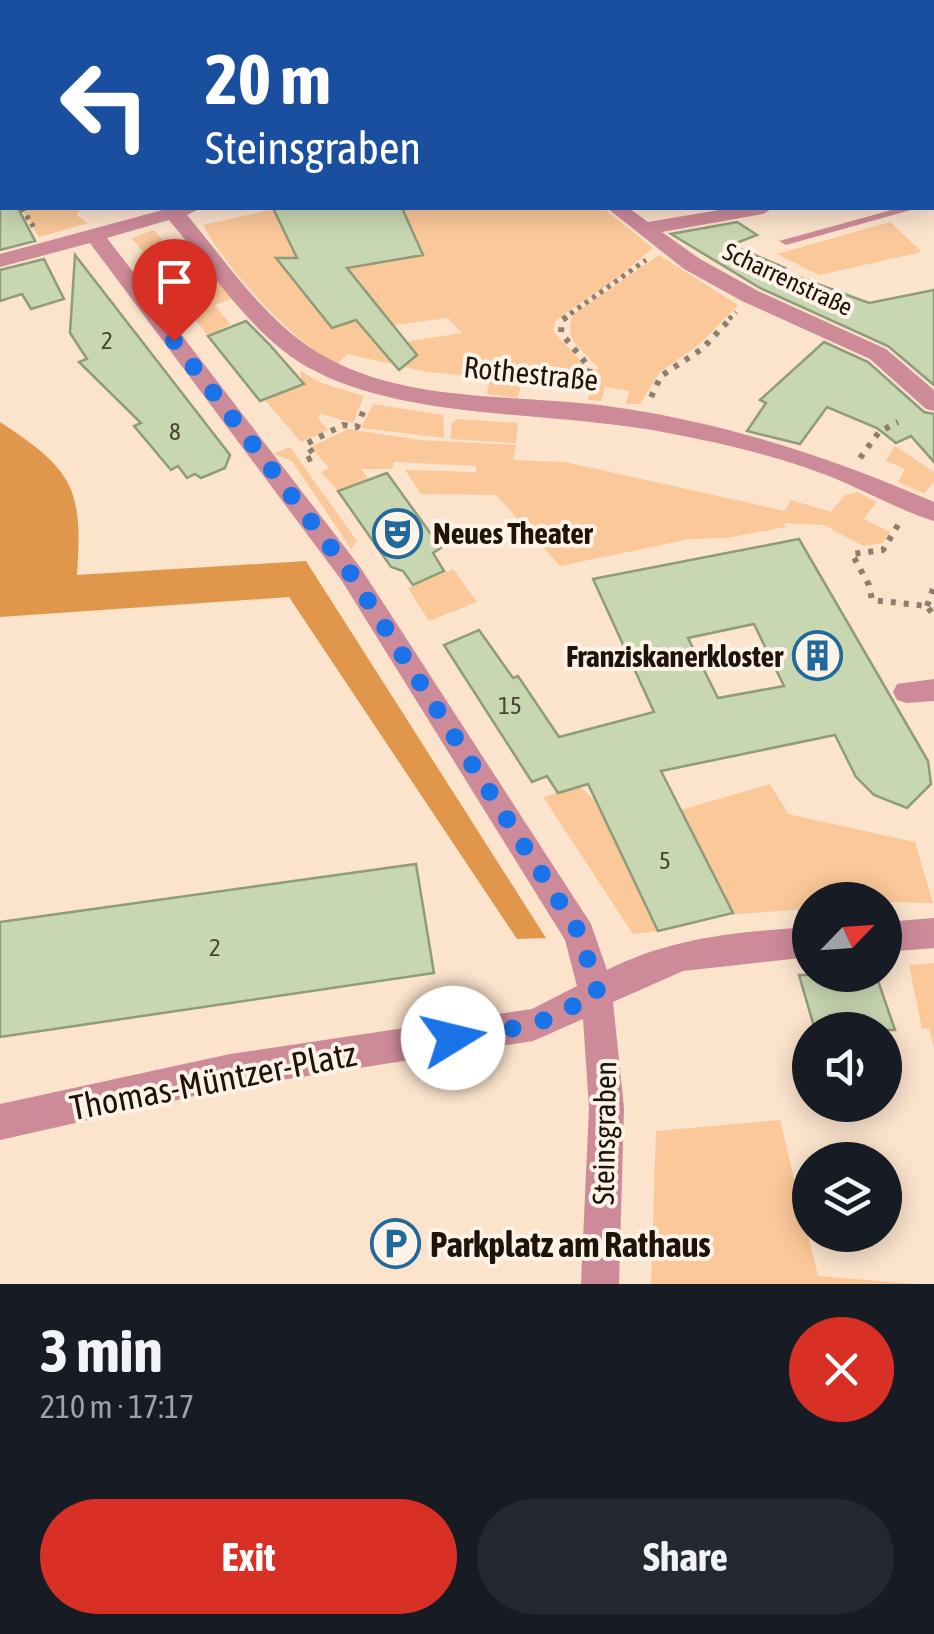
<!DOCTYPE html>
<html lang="en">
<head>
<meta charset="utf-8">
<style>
  body { margin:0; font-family:"Asap Condensed",sans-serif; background:#242831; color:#f1f3f6; height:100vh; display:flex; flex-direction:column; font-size:38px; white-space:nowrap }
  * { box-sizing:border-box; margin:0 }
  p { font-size:32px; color:#9ea1a6 }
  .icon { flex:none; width:55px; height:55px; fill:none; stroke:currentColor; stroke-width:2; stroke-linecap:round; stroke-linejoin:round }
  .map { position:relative; height:1284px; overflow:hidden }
  .panel { display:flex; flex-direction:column; background:#171b24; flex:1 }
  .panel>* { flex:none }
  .guide { position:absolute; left:0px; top:0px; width:935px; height:210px; box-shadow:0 5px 25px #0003; background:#1a4fa0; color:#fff; overflow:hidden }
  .needle { width:65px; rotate:65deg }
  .tools { position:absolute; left:792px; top:882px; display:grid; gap:20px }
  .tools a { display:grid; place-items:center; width:110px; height:110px; border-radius:50%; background:#171b24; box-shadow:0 5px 25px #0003; font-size:50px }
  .pin { position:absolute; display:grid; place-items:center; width:85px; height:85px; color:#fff; margin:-102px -42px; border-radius:50% 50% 50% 0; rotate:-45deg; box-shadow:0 0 10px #0007 }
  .pin .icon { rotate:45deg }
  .me { position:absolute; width:110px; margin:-55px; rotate:81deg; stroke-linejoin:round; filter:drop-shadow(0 0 8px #0008) }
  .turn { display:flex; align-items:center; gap:35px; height:210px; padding:0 40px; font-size:45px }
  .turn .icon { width:130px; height:130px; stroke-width:2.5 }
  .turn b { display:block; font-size:70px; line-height:85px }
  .round { display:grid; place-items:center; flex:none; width:105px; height:105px; border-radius:52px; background:#242831 }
  .headline { display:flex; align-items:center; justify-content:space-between; height:170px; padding:0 40px }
  h1 { font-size:60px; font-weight:700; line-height:75px }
  .action { display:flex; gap:20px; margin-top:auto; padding:20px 40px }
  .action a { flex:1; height:115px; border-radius:60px; background:#d93025; color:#fff; font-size:40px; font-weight:700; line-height:115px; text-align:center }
  .action a+a { background:#242831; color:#f1f3f6 }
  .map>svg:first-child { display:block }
</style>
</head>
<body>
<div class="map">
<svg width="934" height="1284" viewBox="0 0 934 1284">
  <rect width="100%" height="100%" fill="#fbe3cc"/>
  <path fill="#fac899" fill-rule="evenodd" d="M21 208H80L77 216 88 223 39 237Z
    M365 208H603L653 248 619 277 556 320 553 331 585 366 582 391 522 384 517 398 487 394 490 379 422 371 347 354 337 365C289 338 230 273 203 225L274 209 297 258 277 259 332 327 356 320 365 330 378 327 370 297 354 277 345 280 350 212ZM448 318 462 333 391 344 379 327Z
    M890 222 922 252 819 275 777 254Z
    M154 230 198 281 220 274 238 296 215 305 230 324 208 336 132 238Z
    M659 255 738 305 700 344 660 372 640 404H626L629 391 605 387 601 401 588 400 595 370 599 369C584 350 560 339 574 314Z
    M300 371 321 383 364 396 353 423 321 414 318 419 328 430 301 442 264 399 303 384Z
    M373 404 443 415 444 438 361 428Z
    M457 419 518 423 516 443 450 439 452 423Z
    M348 429 420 440 516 445 513 460 565 462 785 511 791 500 831 512 845 495 857 492 877 502 863 519 890 532 883 543 863 546 824 525 783 523 786 527 726 538 690 539 560 566 496 495 421 494 405 470 476 472V466L394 462 392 469H361L368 478 338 491 321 472 329 468 311 447Z
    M895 446 934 472V482L924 493 898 482 905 469 886 461Z
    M290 447 357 541 351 549 292 461 273 454Z
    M453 569 477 602 429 621 408 588Z
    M770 784 788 814 915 842 933 903 810 900V909L724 915 731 910 681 810Z
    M580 786 597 803 658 931 633 934 543 797Z
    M934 963V1048L929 1028 922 1029 909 965Z
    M780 1120 818 1276 916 1284H651L656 1131Z"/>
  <path fill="#e0974b" d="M0 422C74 470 83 489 77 575L306 561 546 938 517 939 289 597 0 617Z"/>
  <path fill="#c8d6b2" stroke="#8f9c7a" stroke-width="2.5" fill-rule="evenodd" d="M0 173 2 208H18L35 241 0 250Z
    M273 208H402L423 255 347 268 417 355 399 370 356 320 332 328 276 258H297Z
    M737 222 757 235 731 245 785 268 782 271 869 303 934 290V385L888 346 760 288 671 234Z
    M75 255 230 455 225 468 201 478 195 474 187 478 178 466 171 470 134 426 141 423 79 362 87 359 70 333Z
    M44 259 64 299 31 309 22 294 0 301V270Z
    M246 321 269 344 304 384 260 401 208 336Z
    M824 342 868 362 924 412 934 414V462L911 436 896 443 877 428 827 407 800 444 747 431 766 403 760 400Z
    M387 473 441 548 433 553 444 571 413 585 403 571 391 567 338 491Z
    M799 539 928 761 931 784 907 808 874 795 856 777 835 735 661 771 733 913 658 931 588 784 558 793 547 776 532 782 444 645 479 630 513 678 518 676 559 737 654 712 593 579ZM754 624 784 686 718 698 688 638Z
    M416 864 434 973 0 1037V922Z
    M799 975H876L895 1030H815Z"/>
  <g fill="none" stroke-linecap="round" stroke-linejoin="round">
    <path stroke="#8f7d6d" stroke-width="5" stroke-dasharray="4 5" stroke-linecap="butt" d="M0 171 2 176
      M22 208 36 231
      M563 319 646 260
      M729 319 736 312"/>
    <path stroke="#8f7d6d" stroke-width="6" stroke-dasharray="5 8" stroke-linecap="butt" d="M567 317 562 320 561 333 590 368 587 387
      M651 397 661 376 702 349 732 317
      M860 458 879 432 898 422
      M307 460 315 456 306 444 343 425 357 427 365 407
      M898 525 883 550 852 554 869 585 872 600 927 606 934 616
      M927 606 934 586"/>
    <path stroke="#8f7d6d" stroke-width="8" stroke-dasharray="6 9" stroke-linecap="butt" d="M503 1242 570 1238"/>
    <path fill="#cd8a99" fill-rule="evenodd" d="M932 198H934V206H932Z
      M899 208H918L786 245 779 241Z"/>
    <path fill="#cd8a99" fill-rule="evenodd" d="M446 0H465L466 2H447Z
      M934 22V33H932V22Z
      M934 99V111H932V100Z
      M932 168 934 169V182H932Z
      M170 208H201L187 215C230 266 270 329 331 360 413 403 517 394 607 406 722 422 828 456 934 502V521C898 510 864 490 829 476 777 456 722 443 668 433 559 411 414 421 317 372 254 341 213 272 169 220L107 238 360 567 591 924 607 970C673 937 738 932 810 927V957L683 971 613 1002 624 1108 619 1284H581L589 1108 583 1019 533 1041 230 1088 0 1140V1104L230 1054 532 1009 577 986 565 940 342 581 90 243 0 267V254Z
      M607 208H629L648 222 731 208H773L763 214 662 232 700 259 758 291 886 349 934 390V411L926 409 870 359 742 301 684 269Z
      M934 679V701L907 703 897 700 893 692 897 684Z
      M934 918V948L885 952V922Z"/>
    <path fill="#a93059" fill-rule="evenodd" d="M733 0H749L750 2H734Z
      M932 68H934V78H932Z"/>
  </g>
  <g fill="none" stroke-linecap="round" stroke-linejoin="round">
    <path stroke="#1a73e8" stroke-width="18" stroke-dasharray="0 32.4" d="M174 341 351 574 580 934 598 994 534 1025 453 1038"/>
  </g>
  <defs>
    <symbol id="theatre-ring" viewBox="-11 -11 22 22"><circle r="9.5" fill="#fff2e7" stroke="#20699d" stroke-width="1.5"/><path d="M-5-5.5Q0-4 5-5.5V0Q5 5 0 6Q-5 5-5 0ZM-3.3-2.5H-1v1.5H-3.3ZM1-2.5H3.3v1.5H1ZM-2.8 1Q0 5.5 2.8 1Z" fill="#20699d"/></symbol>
    <symbol id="building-ring" viewBox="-11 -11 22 22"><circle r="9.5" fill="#fff2e7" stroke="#20699d" stroke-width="1.5"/><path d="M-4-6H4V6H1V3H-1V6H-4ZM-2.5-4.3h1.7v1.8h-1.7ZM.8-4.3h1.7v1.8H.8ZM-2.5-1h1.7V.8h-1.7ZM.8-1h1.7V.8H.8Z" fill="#20699d"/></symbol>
    <symbol id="parking-ring" viewBox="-11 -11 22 22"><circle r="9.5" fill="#fff2e7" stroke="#20699d" stroke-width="1.5"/><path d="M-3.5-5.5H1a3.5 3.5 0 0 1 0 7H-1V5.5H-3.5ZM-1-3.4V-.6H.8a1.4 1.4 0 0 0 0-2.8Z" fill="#20699d"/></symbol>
  </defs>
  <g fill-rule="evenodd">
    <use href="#theatre-ring" x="370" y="506" width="55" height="55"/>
    <use href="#building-ring" x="790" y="628" width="55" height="55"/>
    <use href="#parking-ring" x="368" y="1216" width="55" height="55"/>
  </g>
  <g text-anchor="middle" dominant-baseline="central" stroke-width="8" stroke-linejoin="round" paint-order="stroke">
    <g font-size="25" fill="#1f140a" stroke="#fff2e7">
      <text transform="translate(788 279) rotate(25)">Scharrenstraße</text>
    </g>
    <g font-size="25" fill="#494434">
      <text x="107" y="340">2</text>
      <text x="175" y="431">8</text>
      <text x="510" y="705">15</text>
      <text x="665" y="860">5</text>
      <text x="215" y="947">2</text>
    </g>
    <g font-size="30" fill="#1f140a" stroke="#fff2e7">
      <text transform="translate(531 373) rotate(6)">Rothestraße</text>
      <text transform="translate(604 1133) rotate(-89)">Steinsgraben</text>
    </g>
    <g font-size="30" font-weight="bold" fill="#1f140a" stroke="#fff2e7" text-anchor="start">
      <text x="433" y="533">Neues Theater</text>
      <text x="783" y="656" text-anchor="end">Franziskanerkloster</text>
    </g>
    <g font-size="35" fill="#1f140a" stroke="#fff2e7">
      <text transform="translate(213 1080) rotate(-11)">Thomas-Müntzer-Platz</text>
    </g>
    <g font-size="35" font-weight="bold" fill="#1f140a" stroke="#fff2e7" text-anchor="start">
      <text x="430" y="1244">Parkplatz am Rathaus</text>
    </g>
  </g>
</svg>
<div class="tools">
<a><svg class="needle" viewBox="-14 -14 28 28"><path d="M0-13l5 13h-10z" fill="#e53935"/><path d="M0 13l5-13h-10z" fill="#9ea1a6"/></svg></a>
<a><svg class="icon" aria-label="sound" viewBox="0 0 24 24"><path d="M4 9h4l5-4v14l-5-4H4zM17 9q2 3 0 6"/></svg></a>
<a><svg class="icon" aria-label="layers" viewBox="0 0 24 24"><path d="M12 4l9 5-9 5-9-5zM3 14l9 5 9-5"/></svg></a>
</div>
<div class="pin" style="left:174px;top:341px;background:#d93025"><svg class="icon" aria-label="arrive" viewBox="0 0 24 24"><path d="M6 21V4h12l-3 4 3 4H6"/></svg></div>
<svg class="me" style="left:453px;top:1038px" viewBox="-20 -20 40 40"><circle r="19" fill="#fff"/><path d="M0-13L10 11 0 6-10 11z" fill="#1a73e8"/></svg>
<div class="guide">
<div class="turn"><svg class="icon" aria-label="left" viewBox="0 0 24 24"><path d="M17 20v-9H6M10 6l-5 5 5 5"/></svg><div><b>20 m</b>Steinsgraben</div></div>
</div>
</div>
<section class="panel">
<div class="headline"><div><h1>3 min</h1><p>210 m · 17:17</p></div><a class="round" style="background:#d93025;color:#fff"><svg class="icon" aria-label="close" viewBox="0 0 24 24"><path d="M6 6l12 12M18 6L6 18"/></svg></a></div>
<div class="action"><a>Exit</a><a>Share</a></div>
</section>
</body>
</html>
